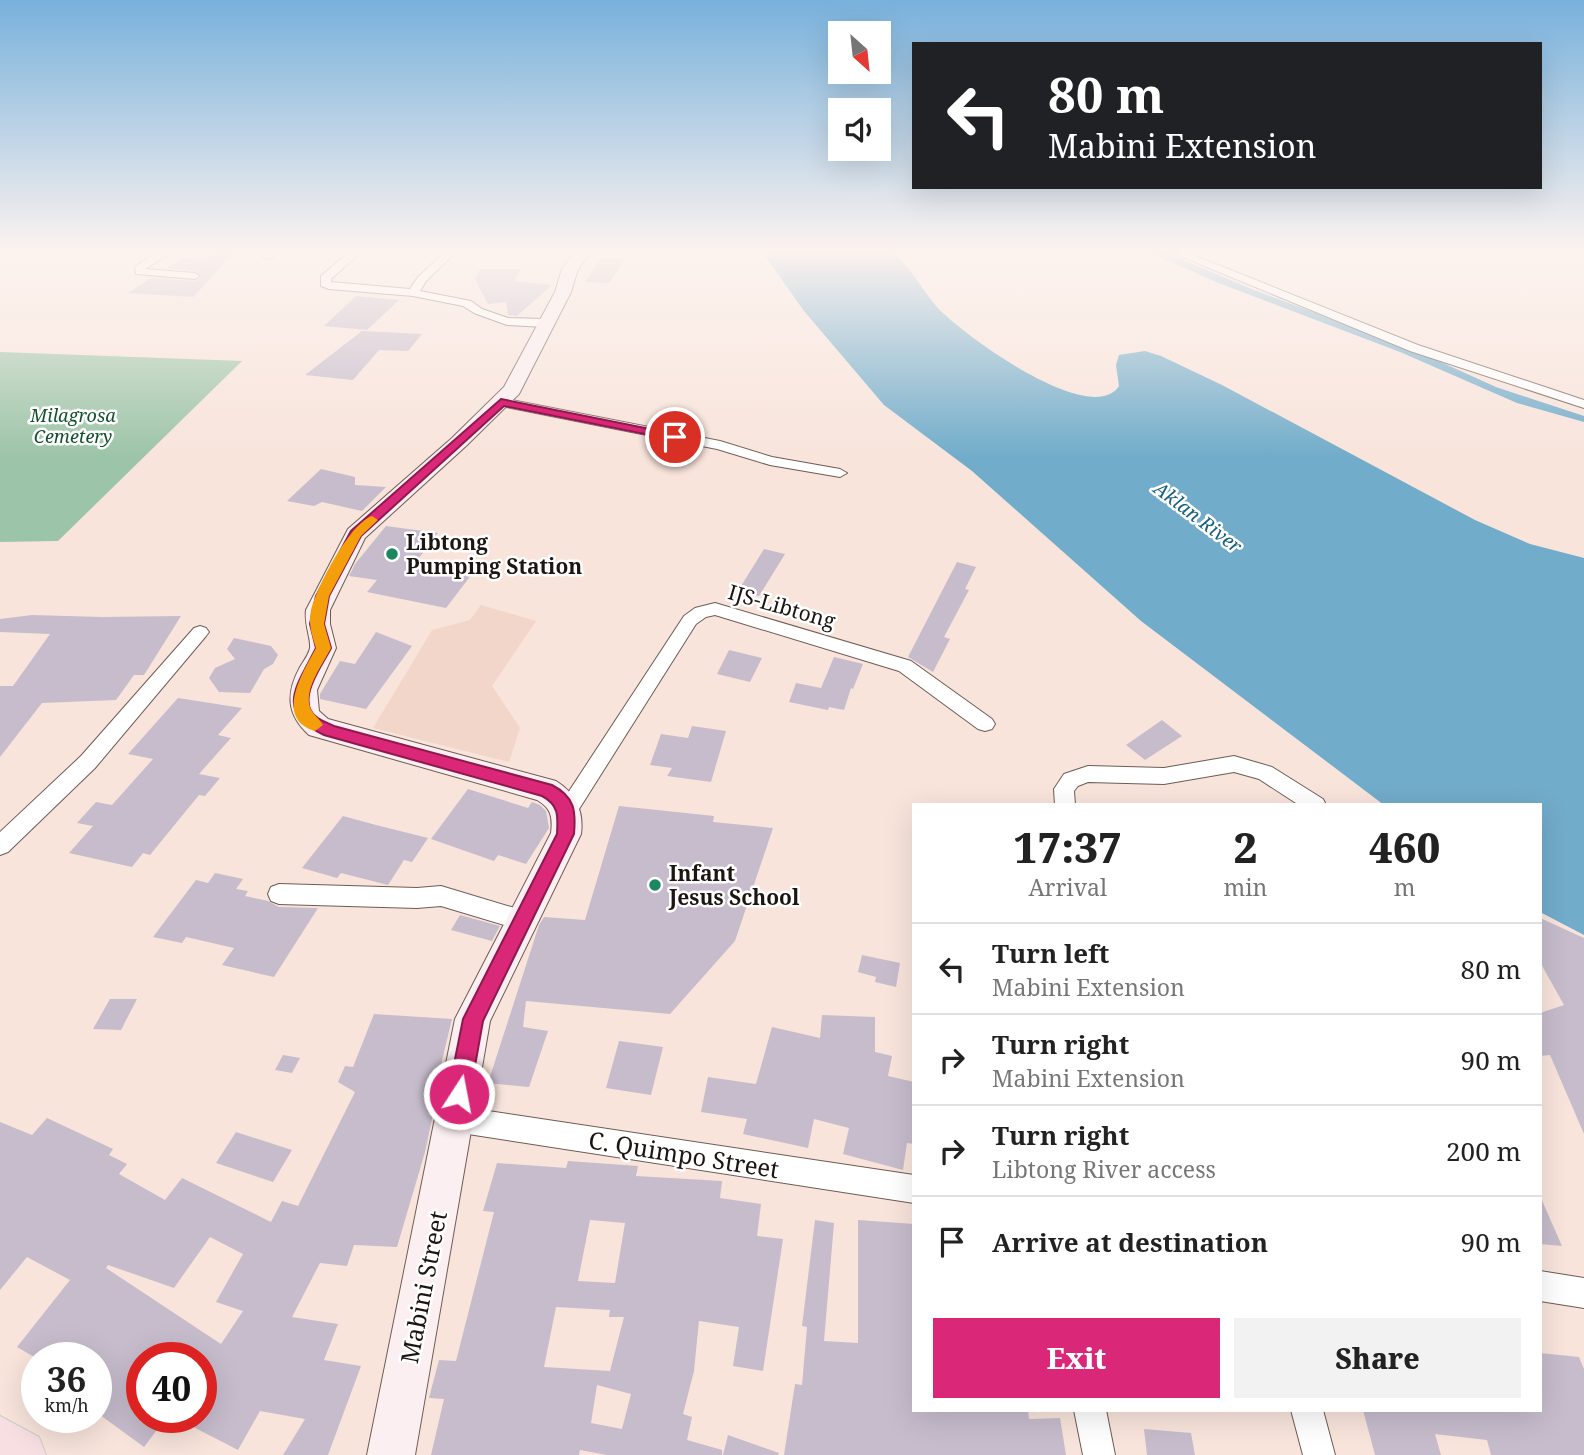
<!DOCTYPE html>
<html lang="en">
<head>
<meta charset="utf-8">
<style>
  body { margin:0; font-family:"Noto Serif",serif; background:#f2f2f2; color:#222; height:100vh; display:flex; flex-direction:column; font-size:26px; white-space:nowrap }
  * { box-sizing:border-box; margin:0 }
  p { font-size:23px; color:#767676 }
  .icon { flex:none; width:38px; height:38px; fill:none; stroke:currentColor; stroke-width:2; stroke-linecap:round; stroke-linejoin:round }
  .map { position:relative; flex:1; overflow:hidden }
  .details { position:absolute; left:912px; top:803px; width:630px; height:609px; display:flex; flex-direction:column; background:#fff; border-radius:0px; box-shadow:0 7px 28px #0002 }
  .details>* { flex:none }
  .banner { position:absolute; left:912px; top:42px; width:630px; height:147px; border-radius:0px; box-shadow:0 7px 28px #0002; background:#202124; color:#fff; overflow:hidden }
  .needle { width:46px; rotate:153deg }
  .tools { position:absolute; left:828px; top:21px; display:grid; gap:14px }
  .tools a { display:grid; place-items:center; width:63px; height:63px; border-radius:0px; background:#fff; box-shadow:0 7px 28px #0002; font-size:35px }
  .speed { position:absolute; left:21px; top:1342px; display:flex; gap:14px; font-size:35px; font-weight:700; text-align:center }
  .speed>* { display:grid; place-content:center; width:91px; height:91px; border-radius:50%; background:#fff; box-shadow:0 7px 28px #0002; line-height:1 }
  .speed small { font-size:18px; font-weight:400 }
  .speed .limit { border:10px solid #d22; background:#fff; color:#111 }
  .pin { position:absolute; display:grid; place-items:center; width:60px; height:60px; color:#fff; margin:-30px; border:4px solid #fff; border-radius:50%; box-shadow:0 2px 7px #0007 }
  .me { position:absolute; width:77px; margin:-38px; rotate:11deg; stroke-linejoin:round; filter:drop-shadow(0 0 5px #0008) }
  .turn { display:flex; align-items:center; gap:24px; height:147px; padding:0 21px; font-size:32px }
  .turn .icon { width:91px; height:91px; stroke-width:2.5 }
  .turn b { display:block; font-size:49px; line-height:60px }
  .eta { display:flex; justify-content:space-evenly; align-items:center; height:119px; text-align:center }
  .eta b { font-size:42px; font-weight:800; line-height:49px }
  .primary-button { display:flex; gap:14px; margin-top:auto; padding:14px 21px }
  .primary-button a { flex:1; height:80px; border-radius:0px; background:#db2777; color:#fff; font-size:28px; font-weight:800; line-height:80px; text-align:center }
  .primary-button a+a { background:#f2f2f2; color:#222 }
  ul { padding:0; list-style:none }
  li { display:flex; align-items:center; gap:21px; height:91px; padding:0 21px; border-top:2px solid #e0e0e0 }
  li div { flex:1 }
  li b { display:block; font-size:26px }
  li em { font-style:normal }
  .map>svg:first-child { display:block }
</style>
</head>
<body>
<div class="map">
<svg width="1584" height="1455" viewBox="0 0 1584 1455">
  <rect width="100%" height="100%" fill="#f8e4db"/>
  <path fill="#f1d6c9" d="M481 605 536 621 492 686 520 728 509 762 373 728 432 630 470 620Z"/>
  <path fill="#9cc4a8" d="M0 352 242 361 58 541 0 542Z"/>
  <path fill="#71acca" d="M763 253H892C911 267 921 288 936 306 960 333 1091 429 1119 386L1116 365 1119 355 1145 351 1161 356 1222 385 1475 520 1530 544 1584 558V935L1540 912V805H1384L1141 621 972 471 884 405 804 311Z
    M1151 253H1167L1254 290 1412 349 1496 387 1584 416V422L1517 403 1400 352 1216 282Z"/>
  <path fill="#c6bccc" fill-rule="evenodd" d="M214 253H234L193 297 128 293 151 278 196 281 202 277 196 271 167 268 183 258 204 259Z
    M601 258 625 259 609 283 585 282Z
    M480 269H521L514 281 552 285 517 316 508 315 506 302 488 304 475 279Z
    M356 296 399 300 367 330 324 326Z
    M362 331 422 334 408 351 379 350 353 380 305 375Z
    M321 469 355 477V485L386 487 362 511 322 502 314 506 287 501Z
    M386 526 438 533 415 563 472 574 446 608 367 592 377 580 349 576 355 564Z
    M764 549 785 554 759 596 738 591Z
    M957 562 976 567 965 589 969 590 944 637 950 639 933 672 908 657Z
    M32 615 102 617 181 616 144 675H134L116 700 42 703 0 757V686H13L50 634 0 632V619Z
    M376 632 412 646 366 709 320 699V694L340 661 355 664Z
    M234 638 271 646 278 655 273 664 264 669 250 693 219 692 209 678 215 668 235 659 227 649Z
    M729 650 762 658 750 682 717 674Z
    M834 657 863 664 853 689 851 688 844 710 829 707 828 710 789 702 796 683 821 688Z
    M178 698 242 708 218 735 231 738 199 774 220 778 205 796 199 795 150 855 143 853 132 867 69 853 93 826 77 823 96 802 112 805 153 759 128 754Z
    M1162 720 1182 736 1145 760 1126 745Z
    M692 726 726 731 711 782 667 776 672 768 650 765 661 734 688 738Z
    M468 789 528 808 532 802 540 805 546 811 549 828 526 864 498 855 494 861 431 839Z
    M619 806 714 816 713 822 773 828 735 941 670 1014 526 1001 523 1027 548 1031 529 1087 488 1083 539 925 544 917 585 920Z
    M343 816 376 825 428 838 412 862 404 860 388 885 341 873 337 878 302 868Z
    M215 873 243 879 236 889 248 891 245 896 268 901 279 907 318 908 274 977 222 965 234 948 186 937 182 943 153 937 196 880 208 883Z
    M460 915 500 926 492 941 451 930Z
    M1540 918 1584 938V1134L1550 1055 1540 1056V1013L1564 1005 1540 962Z
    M862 955 900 963 896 987 875 982 876 977 858 972Z
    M110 999H137L121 1030 93 1029Z
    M374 1014 452 1019 438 1077H441L425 1152 397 1247 354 1245 347 1266 320 1263 292 1317 338 1324 324 1360 361 1366 328 1455H283L305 1419 260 1411 238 1450 176 1418H201V1358H142V1418H166L144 1447 96 1412V1358H36L17 1347 70 1280 27 1257 0 1290V1122L32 1135 47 1118 113 1149 109 1155 127 1164 119 1174 165 1200 182 1178 271 1222 282 1201 298 1206 355 1092 338 1082 345 1066 353 1067ZM210 1237 243 1254 216 1302 243 1311 221 1344 106 1268 108 1265 174 1288Z
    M822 1015 875 1017V1052L892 1056 888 1076 914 1082V1144L907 1143 903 1170 843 1154 849 1128 814 1119 808 1148 743 1134 747 1119 701 1112 708 1077 756 1084 772 1027 820 1038Z
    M619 1041 663 1047 651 1095 606 1088Z
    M283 1055 300 1058 292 1073 275 1070Z
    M236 1132 292 1150 273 1182 216 1163Z
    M568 1161 638 1166 636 1176 722 1181 720 1198 761 1204 757 1236 783 1239 763 1371 733 1366 739 1327 699 1321 694 1371 683 1414 692 1417 687 1440 722 1450V1455H607L580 1450 579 1455H431L444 1399 429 1398 439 1360 456 1361 494 1212 483 1211 497 1163 566 1168ZM590 1220 625 1223 615 1283 578 1281ZM556 1307 610 1310 609 1317H624L610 1371 544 1367ZM597 1385 631 1394 622 1429 591 1423Z
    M1540 1196 1562 1246 1540 1244Z
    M815 1220 834 1223 824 1341 858 1343V1220L914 1224V1410H1028L1029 1419 1060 1418 1066 1455H784L795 1384 802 1385 807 1327 802 1326Z
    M1540 1353 1579 1357 1584 1369V1455H1491L1487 1440 1435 1434 1441 1455H1375L1363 1410H1540Z
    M1144 1429 1191 1433 1195 1455H1147Z
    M728 1435 779 1453 778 1455H723Z"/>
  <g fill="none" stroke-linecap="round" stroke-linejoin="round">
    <defs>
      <path id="street" d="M158 253H171L145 269 195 273 200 276 195 279 136 274 135 266Z
        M266 253H278L268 260 263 257Z
        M348 253H360L331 279V282L410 289 418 277 444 253H455L426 281 420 291 471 301 482 309 508 318 545 319 551 323 545 327 507 325 474 313 463 306 413 296 329 289 321 286V276Z
        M1173 253H1188L1418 345 1584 400V408L1410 351Z
        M501 398 720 441 772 457 840 469 847 473 840 477 770 465 717 449 496 405 494 402Z
        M715 603 911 661 992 719 995 724 992 729 985 731 978 729 899 671 715 615 706 617 696 624 574 817 567 820 560 817 557 811 560 805 684 616 695 608Z
        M200 626 206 628 209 632 206 636 95 768 8 852 0 855V832L81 756 194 628Z
        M1234 756 1272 767 1323 799 1326 805H1299L1259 779 1234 772 1164 784 1088 782 1078 786 1074 791 1075 805H1055L1054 789 1064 774 1088 766 1164 768Z
        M279 884 417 888 441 886 521 910 529 913 532 920 529 927 521 930 441 906 417 908 279 904 271 901 268 894 271 887Z
        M455 1106 914 1175V1203L455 1132 446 1128 442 1119 446 1110Z
        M1540 1271 1584 1278V1308L1540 1301Z
        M1074 1410H1106L1115 1455H1083Z
        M1291 1410H1323L1335 1455H1303Z"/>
      <path id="secondary" d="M574 253H590L578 269 571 292 519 394 466 446 365 538 330 610V624L336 648 317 690 319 711 328 719 556 781C576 793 584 812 581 834L490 1021 415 1455H367L455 1019 551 833C553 817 551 808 537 800L309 735C286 714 286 693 300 667 303 662 309 654 310 648 311 638 304 624 306 610L348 529 452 438 504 387 555 292 562 269Z"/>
      <path id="primary" d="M0 1416 39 1437 46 1455H0Z"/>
    </defs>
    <use href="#street" stroke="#6d5c54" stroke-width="2"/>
    <use href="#secondary" stroke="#6d5c54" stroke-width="2"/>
    <use href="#primary" stroke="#cdcccb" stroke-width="2"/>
    <use href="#street" fill="#fff" fill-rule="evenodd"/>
    <use href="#secondary" fill="#fbeff1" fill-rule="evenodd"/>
    <use href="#primary" fill="#f7dfe2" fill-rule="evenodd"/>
  </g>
  <linearGradient id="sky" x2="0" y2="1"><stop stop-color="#78b1dc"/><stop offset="0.55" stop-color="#fcf3ef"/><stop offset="1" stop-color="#fcf3ef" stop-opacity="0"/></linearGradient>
  <rect width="1584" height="457" fill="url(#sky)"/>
  <path fill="#db2777" stroke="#8e194d" stroke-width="2" d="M501 399 675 434 681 437 675 440 504 406 361 536 329 596 324 624 331 648C323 664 301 693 311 711 315 719 326 722 334 726L552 785C575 797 576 811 574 834L483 1021 470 1094 467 1102 459 1105 452 1102 448 1094 463 1019 557 834C558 816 559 805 542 796L324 735C274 711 297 686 316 648L310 624 316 596 351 531Z"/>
  <path fill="#f59e0b" d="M372 516 378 520 361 536 329 596 324 624 331 648C323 664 304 688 310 707 312 714 319 718 323 725L315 731C273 718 304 671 316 648 312 635 308 624 311 611 316 588 350 523 372 516Z"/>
  <g fill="#1d8764" stroke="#fff" stroke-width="2.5">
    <circle cx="392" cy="554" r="7"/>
    <circle cx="655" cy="885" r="7"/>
  </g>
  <g text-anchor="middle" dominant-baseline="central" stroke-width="5" stroke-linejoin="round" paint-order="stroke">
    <g font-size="18" font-style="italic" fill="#12502e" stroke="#fff">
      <text x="73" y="415">Milagrosa<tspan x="73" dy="21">Cemetery</tspan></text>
    </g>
    <g font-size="19" font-style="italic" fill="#16607e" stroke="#fff">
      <text transform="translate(1198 517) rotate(37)">Aklan River</text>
    </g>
    <g font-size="21" font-weight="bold" fill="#1c1512" stroke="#fff" text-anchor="start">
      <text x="406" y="542">Libtong<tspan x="406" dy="24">Pumping Station</tspan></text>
      <text x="669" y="873">Infant<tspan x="669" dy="24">Jesus School</tspan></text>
    </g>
    <g font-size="21" fill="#1c1512" stroke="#fff">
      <text transform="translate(782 606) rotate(16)">IJS-Libtong</text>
    </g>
    <g font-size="24" fill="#1c1512" stroke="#fff">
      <text transform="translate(684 1154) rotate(9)">C. Quimpo Street</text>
      <text transform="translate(423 1287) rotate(-79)">Mabini Street</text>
    </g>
  </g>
</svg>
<div class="tools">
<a><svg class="needle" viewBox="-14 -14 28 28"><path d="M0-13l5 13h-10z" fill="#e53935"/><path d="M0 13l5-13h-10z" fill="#767676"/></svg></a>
<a><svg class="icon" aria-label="sound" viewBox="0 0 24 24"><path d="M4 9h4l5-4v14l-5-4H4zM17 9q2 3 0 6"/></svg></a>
</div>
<div class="speed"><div>36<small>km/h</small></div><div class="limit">40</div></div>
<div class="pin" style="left:675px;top:437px;background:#d93025"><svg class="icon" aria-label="arrive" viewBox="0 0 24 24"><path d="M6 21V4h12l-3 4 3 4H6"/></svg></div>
<svg class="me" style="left:459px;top:1094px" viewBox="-20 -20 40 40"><circle r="17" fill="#db2777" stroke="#fff" stroke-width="3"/><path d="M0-11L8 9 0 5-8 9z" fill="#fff"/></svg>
<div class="banner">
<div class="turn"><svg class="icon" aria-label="left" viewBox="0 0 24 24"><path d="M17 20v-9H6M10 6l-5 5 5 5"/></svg><div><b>80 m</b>Mabini Extension</div></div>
</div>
<section class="details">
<div class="eta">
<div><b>17:37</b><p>Arrival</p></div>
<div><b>2</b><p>min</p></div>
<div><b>460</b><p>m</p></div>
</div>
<ul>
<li><svg class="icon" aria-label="left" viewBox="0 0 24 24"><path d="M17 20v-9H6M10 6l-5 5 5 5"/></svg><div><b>Turn left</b><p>Mabini Extension</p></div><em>80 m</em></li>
<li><svg class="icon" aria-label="right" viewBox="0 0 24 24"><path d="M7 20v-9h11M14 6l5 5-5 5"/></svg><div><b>Turn right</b><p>Mabini Extension</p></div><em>90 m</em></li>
<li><svg class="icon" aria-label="right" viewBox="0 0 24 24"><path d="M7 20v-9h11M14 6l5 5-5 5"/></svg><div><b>Turn right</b><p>Libtong River access</p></div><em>200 m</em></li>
<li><svg class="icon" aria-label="arrive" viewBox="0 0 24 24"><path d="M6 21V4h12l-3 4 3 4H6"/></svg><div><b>Arrive at destination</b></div><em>90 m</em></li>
</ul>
<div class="primary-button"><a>Exit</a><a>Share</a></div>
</section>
</div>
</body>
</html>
